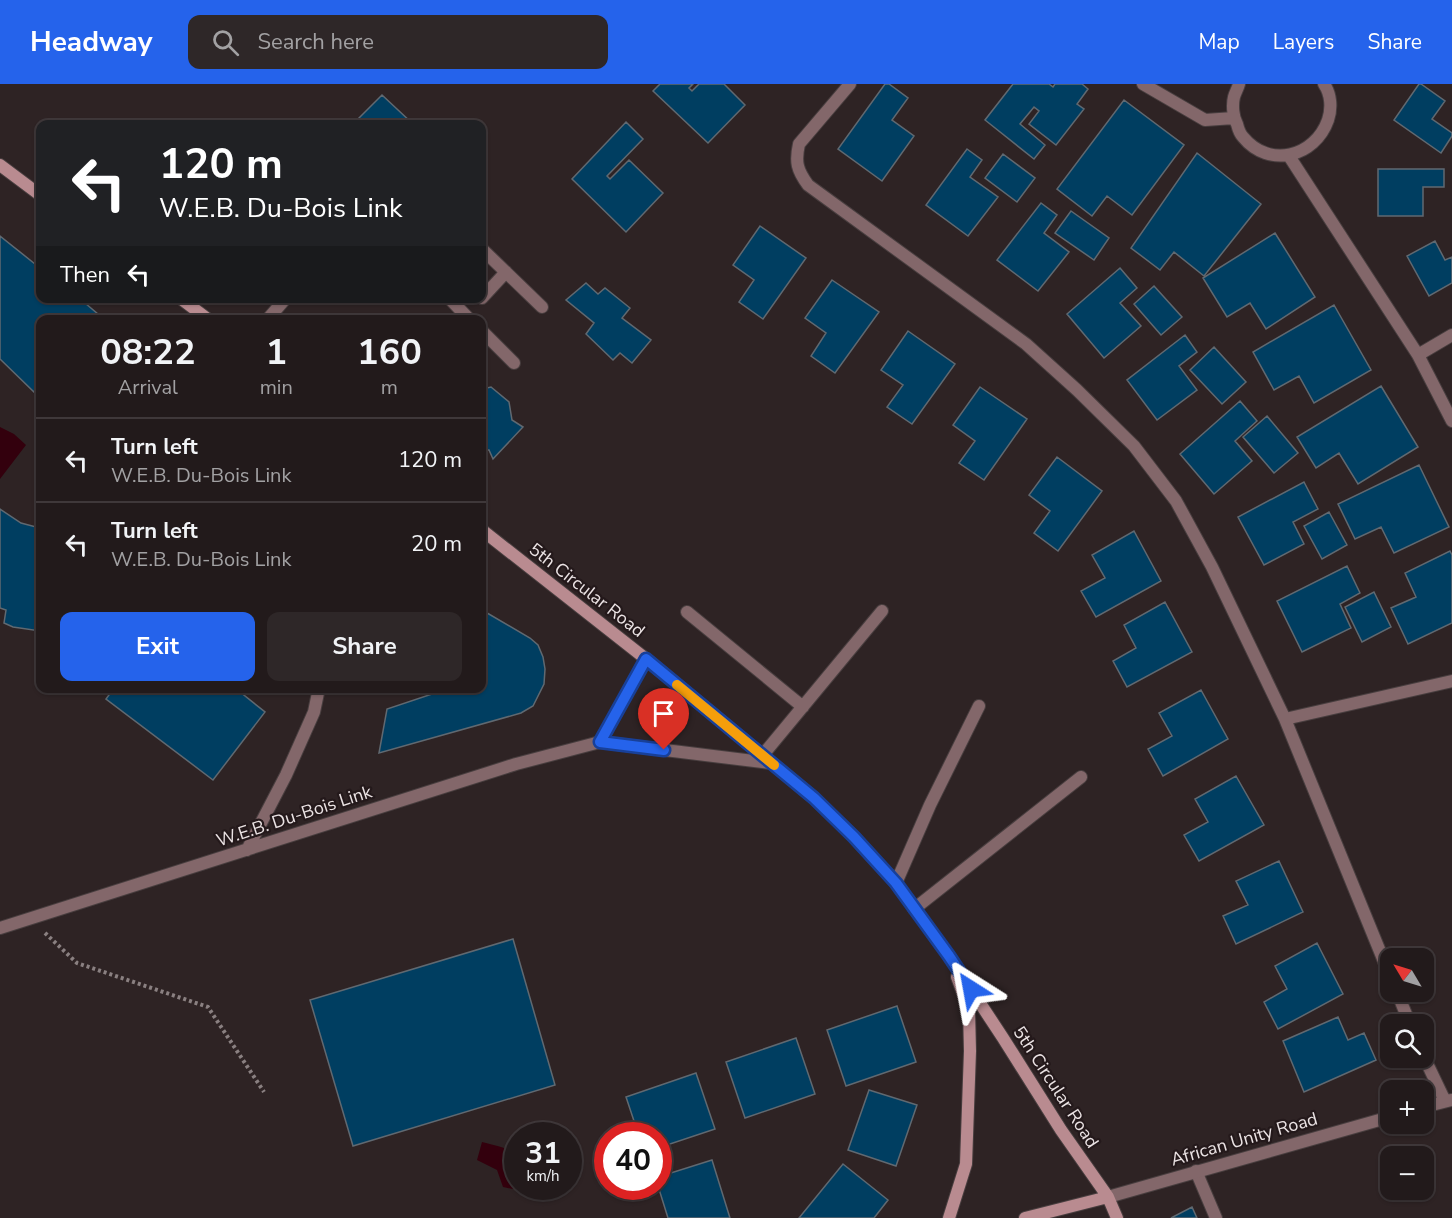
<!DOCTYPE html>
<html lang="en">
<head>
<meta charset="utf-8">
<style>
  body { margin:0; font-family:"Nunito Sans",sans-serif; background:#2e2728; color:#f1f3f6; height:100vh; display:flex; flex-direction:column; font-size:22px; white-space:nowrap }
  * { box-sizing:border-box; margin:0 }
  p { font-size:20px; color:#a2a1a3 }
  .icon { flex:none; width:33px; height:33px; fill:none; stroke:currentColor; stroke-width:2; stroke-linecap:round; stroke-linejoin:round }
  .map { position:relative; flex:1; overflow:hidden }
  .drawer { position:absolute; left:36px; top:231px; width:450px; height:378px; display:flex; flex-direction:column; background:#221a1b; border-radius:12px; box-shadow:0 2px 4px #0004,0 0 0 2px #3f383a }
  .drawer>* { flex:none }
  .guide { position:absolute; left:36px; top:36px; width:450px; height:183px; border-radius:12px; box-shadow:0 2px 4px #0004,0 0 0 2px #3f383a; background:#202124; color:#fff; overflow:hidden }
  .needle { width:39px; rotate:308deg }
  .buttons { position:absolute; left:1380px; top:864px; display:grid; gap:12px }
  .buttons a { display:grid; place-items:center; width:54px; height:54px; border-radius:12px; background:#221a1b; box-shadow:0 2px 4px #0004,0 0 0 2px #3f383a; font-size:30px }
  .speed { position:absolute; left:504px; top:1038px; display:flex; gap:12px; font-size:30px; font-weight:700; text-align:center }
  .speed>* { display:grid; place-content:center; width:78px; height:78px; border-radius:50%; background:#221a1b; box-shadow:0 2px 4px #0004,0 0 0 2px #3f383a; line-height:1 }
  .speed small { font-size:15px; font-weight:400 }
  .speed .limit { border:9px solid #d22; background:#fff; color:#111 }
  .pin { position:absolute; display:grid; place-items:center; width:51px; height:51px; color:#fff; margin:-62px -26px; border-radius:50% 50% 50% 0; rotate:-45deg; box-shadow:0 0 6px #0007 }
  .pin .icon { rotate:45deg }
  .me { position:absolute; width:66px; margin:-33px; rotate:326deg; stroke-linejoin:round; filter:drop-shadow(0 0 4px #0008) }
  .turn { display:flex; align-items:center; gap:21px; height:126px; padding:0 24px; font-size:27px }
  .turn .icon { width:78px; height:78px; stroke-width:2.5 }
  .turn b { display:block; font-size:42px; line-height:51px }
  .then { display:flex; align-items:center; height:57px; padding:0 24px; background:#0003; gap:12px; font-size:22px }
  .eta { display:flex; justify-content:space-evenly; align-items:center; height:102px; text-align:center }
  .eta b { font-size:36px; font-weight:700; line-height:42px }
  .primary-button { display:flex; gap:12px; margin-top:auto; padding:12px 24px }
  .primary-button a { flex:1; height:69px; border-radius:12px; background:#2563eb; color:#fff; font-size:24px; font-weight:700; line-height:69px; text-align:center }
  .primary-button a+a { background:#2e2728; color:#f1f3f6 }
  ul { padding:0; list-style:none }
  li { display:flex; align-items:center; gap:18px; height:84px; padding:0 24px; border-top:2px solid #3f383a }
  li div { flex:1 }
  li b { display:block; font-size:22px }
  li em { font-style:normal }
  header { display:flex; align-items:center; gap:36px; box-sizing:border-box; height:84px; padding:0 30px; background:#2563eb; color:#fff }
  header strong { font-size:28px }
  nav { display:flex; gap:33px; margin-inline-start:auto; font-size:21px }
  .search { width:420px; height:54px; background:#2e2728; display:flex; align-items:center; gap:15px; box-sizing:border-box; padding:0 21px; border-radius:12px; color:#a2a1a3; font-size:22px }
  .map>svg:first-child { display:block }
</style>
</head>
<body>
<header>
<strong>Headway</strong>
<div class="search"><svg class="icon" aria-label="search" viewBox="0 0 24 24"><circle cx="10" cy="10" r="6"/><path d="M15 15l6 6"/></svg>Search here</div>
<nav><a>Map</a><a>Layers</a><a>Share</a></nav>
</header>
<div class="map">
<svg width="1452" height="1134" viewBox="0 0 1452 1134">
  <rect width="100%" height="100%" fill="#2e2324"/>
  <path fill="#33000d" d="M0 343 14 350 26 361 0 395Z
    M482 1058C517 1067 518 1065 518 1102L522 1103 518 1106 503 1103 497 1086 477 1076Z"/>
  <path fill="#003e61" stroke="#606971" stroke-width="1.5" d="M660 0H693L689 4 692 7 699 0H724L745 21 708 59 653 7Z
    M885 0H889L908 14 892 36 914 52 882 97 838 65Z
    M1013 0H1049L1053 3 1055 0H1082L1088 5 1077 20 1084 25 1056 61 1029 40 1039 27 1034 23 1020 40 1045 61 1034 75 985 36Z
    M1419 0H1421L1445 17 1432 35 1452 49V52L1441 69 1394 36Z
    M382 11 413 40H353Z
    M1124 16 1184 61 1132 131 1107 112 1092 132 1057 105Z
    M626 38 643 55 607 92 610 95 629 76 663 109 626 148 572 95Z
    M967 65 982 76 970 93 998 113 968 152 926 121Z
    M1197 69 1261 120 1204 192 1174 168 1160 186 1131 164Z
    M1003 70 1035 94 1017 118 985 94Z
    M1378 85H1444V103H1423V132H1378Z
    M1041 119 1057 131 1044 149 1069 168 1038 207 997 176Z
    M1071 127 1109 154 1094 176 1055 149Z
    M760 142 806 174 763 235 739 218 754 196 733 181Z
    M1275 149 1315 213 1266 245 1250 219 1227 233 1203 194Z
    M0 152 40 184V214H79L105 236H40V298L34 308 0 275Z
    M1435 157 1445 176 1452 173V199L1429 212 1407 172Z
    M1120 184 1137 204 1120 219 1141 242 1104 274 1067 230Z
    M832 196 879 228 835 289 811 272 826 249 805 234Z
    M586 199 598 210 605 204 630 224 622 234 651 256 632 279 620 269 613 276 586 250 594 239 566 216Z
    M1154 202 1182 233 1161 251 1134 220Z
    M1334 221 1371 286 1314 319 1299 292 1274 306 1253 268Z
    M908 247 955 280 912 340 887 323 903 301 881 286Z
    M1185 251 1197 268 1179 282 1197 306 1157 336 1127 296Z
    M1214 263 1246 298 1222 320 1190 286Z
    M1381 302 1418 363 1358 400 1339 369 1316 384 1297 353Z
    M491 303 509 318 512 336 523 343 493 375 489 366H482V305Z
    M980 303 1027 335 984 396 959 379 975 357 953 341Z
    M1240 317 1257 337 1235 357 1252 377 1214 410 1180 370Z
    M1267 332 1298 369 1274 389 1243 353Z
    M1057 373 1102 407 1058 467 1034 449 1050 427 1029 411Z
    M1419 381 1449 443 1394 469 1381 443 1355 455 1338 420Z
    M1304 398 1318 425 1293 438 1304 460 1264 481 1238 433Z
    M0 425 21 439 40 444V547L13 543 4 539 6 526 0 524Z
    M1329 428 1347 461 1322 475 1304 442Z
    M1134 447 1161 497 1096 533 1081 507 1105 494 1092 471Z
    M1450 467 1452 471V539L1408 560 1391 524 1416 513 1405 489Z
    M1347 482 1360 509 1340 520 1351 544 1302 568 1277 517Z
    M1374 508 1391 543 1362 558 1345 523Z
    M1165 518 1192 568 1127 603 1113 577 1136 564 1124 541Z
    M482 526 530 554 538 561 543 573 545 585 544 600 533 622 521 629 379 669 387 625 450 604H482Z
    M114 604H235L265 628 213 696 106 615Z
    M1201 606 1228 655 1163 692 1148 665 1172 652 1159 629Z
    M1236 692 1264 741 1199 777 1184 751 1208 738 1195 715Z
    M1279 777 1303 828 1236 860 1223 832 1248 821 1236 797Z
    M513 855 555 1001 353 1062 310 916Z
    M1317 859 1343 910 1278 945 1264 918 1287 905 1275 882Z
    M897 922 916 978 846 1002 827 946Z
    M1338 933 1348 956 1364 949 1376 976 1304 1008 1283 957Z
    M796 954 815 1010 745 1034 726 978Z
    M696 989 715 1045 658 1064V1052H639L626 1013Z
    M869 1006 917 1021 896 1082 848 1066Z
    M712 1076 730 1134H668L658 1102V1093Z
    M843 1080 888 1116 874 1134H799Z
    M1192 1123 1197 1134H1171Z"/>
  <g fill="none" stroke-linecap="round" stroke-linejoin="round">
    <defs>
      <path id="lane" d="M482 165 542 223
        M449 214 470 236
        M482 214 506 188
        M267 236 286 214
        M482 247 514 279
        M687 528 803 623
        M762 672 882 527
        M896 799 930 721 979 622
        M914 825 1081 693
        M1196 1087 1216 1134"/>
      <path id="street" d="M850 0 799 60C795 78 797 86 808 101L1026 260 1077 306 1134 362 1176 417 1212 483 1285 635 1390 892
        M1143 0 1205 36 1234 34
        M1239 0C1238 4 1235 9 1234 13 1232 21 1233 33 1237 40 1238 44 1240 50 1243 53 1269 85 1315 73 1328 36 1332 24 1331 10 1324 0
        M1289 72 1418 271 1452 337
        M1418 271 1452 251
        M1285 635 1452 597
        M600 658 646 575
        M247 766 286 691 314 628 319 604
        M0 844 516 680 600 658 770 679
        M1397 908 1410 940
        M1424 973 1445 1017
        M1424 1023 1451 1016
        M1108 1113 1390 1033"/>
      <path id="secondary" d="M0 81 40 111
        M180 214 209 236
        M482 446 646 575 814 714 854 753 896 799 949 872 1003 954 1061 1046 1108 1113 1117 1134
        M949 1134 966 1080 970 967 969 926 957 893
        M1025 1134 1108 1113"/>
    </defs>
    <use href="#lane" stroke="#483e3f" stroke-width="14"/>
    <use href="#street" stroke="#483e3f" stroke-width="14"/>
    <use href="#secondary" stroke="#483e3f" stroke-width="14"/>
    <path stroke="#8a8081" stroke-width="4" stroke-dasharray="3 3" stroke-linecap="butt" d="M45 849 77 879 208 923 264 1008"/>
    <use href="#lane" stroke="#83676a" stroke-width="12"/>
    <use href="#street" stroke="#83676a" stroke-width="12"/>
    <use href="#secondary" stroke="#b98b90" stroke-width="12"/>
  </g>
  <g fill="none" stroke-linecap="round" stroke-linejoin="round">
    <defs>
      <path id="route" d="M664 666 600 658 646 575 814 714 854 753 896 799 949 872 971 905"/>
    </defs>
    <use href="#route" stroke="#184099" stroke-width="15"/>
    <use href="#route" stroke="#2563eb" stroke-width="10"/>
    <path stroke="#f59e0b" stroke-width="10" d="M677 601 774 681"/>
  </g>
  <g text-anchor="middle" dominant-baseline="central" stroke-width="4.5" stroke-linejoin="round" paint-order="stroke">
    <g font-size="18" fill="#ebe3e4" stroke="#24191b">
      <text transform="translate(587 506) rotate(38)">5th Circular Road</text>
      <text transform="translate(294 732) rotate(-18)">W.E.B. Du-Bois Link</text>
      <text transform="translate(1056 1003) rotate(57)">5th Circular Road</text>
      <text transform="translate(1244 1055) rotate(-16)">African Unity Road</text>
    </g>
  </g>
</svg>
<div class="buttons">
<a><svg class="needle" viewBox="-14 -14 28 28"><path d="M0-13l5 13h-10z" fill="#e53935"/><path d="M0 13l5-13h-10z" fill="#a2a1a3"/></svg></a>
<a><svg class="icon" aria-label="search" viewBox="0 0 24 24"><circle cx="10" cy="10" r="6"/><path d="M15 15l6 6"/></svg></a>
<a>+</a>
<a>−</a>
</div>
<div class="speed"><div>31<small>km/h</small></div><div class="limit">40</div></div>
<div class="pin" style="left:664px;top:666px;background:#d93025"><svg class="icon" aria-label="arrive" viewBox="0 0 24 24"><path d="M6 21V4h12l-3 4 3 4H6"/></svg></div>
<svg class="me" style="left:971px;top:905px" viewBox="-20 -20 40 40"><path d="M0-17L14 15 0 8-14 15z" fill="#2563eb" stroke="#fff" stroke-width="4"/></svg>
<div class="guide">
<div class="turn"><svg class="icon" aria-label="left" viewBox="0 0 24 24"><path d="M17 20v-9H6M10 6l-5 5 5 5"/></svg><div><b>120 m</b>W.E.B. Du-Bois Link</div></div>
<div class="then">Then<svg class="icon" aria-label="left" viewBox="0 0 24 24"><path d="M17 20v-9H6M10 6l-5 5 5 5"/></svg></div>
</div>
<section class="drawer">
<div class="eta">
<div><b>08:22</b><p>Arrival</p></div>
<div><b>1</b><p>min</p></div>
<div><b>160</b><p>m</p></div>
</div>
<ul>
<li><svg class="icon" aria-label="left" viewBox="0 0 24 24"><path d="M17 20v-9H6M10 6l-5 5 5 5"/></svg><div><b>Turn left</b><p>W.E.B. Du-Bois Link</p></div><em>120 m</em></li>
<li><svg class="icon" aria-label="left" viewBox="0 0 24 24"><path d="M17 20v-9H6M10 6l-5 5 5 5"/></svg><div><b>Turn left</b><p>W.E.B. Du-Bois Link</p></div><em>20 m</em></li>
</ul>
<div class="primary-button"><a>Exit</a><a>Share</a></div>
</section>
</div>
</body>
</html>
